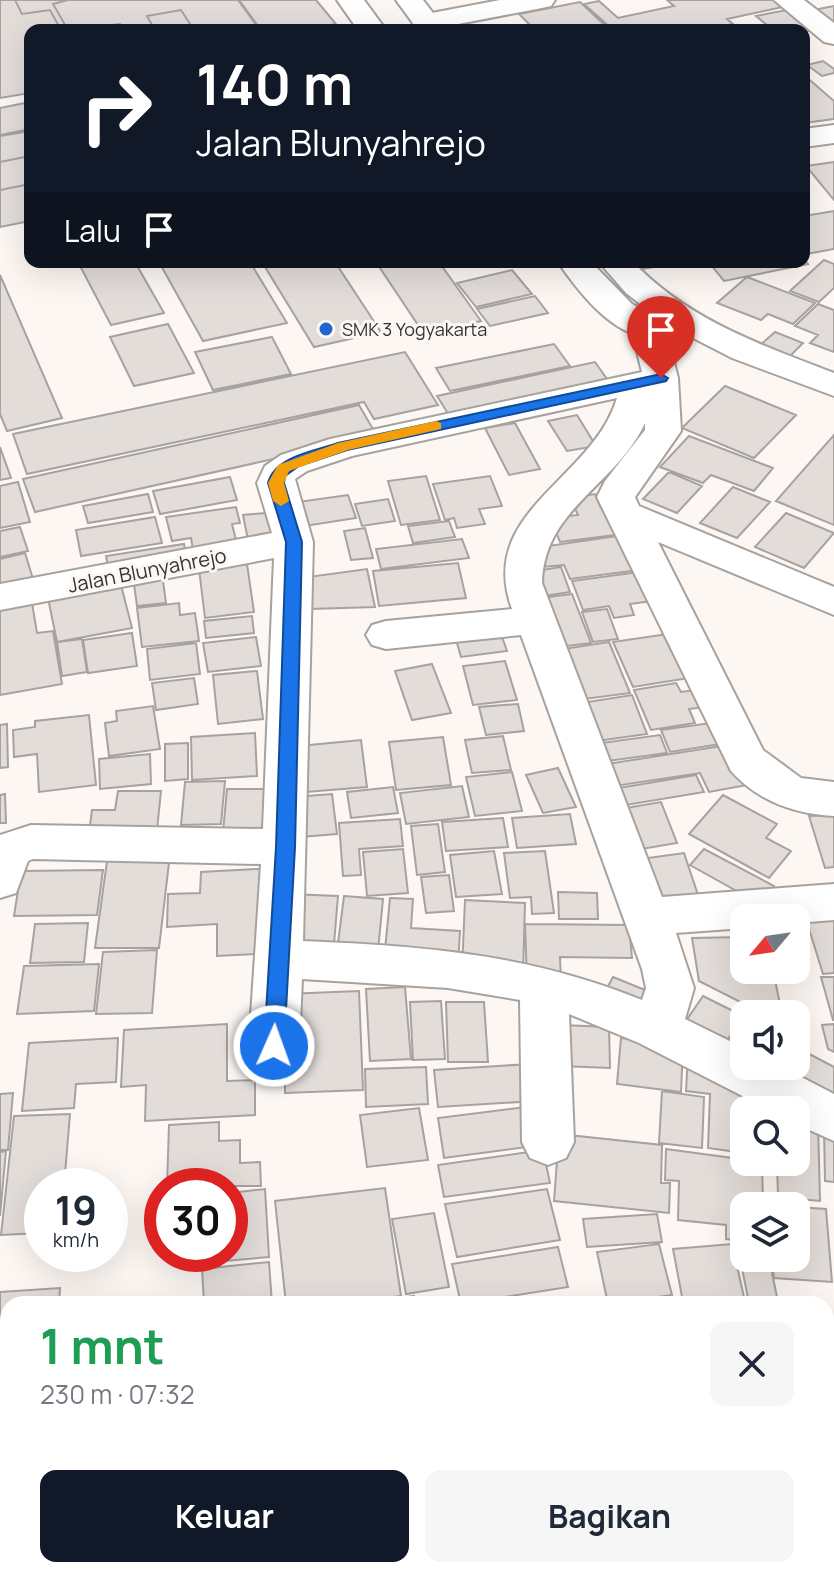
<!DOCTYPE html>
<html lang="id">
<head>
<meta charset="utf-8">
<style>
  body { margin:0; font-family:Manrope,sans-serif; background:#f6f6f7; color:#1f2937; height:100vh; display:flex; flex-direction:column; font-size:30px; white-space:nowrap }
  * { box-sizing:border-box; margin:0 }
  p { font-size:26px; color:#747a83 }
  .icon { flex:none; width:44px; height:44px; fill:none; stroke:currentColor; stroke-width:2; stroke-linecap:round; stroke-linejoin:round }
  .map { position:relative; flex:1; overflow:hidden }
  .drawer { position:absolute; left:0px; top:1296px; width:834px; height:282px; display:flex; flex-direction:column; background:#fff; border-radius:24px 24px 0 0; box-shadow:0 8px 32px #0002 }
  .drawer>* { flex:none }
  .hud { position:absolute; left:24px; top:24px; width:786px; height:244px; border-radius:16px; box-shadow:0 8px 32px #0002; background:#111827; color:#fff; overflow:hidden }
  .needle { width:52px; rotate:241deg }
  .buttons { position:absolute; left:730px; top:904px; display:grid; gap:16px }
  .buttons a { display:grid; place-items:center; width:80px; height:80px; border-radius:16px; background:#fff; box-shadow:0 8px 32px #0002; font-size:40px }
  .speed { position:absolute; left:24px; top:1168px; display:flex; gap:16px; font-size:40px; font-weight:700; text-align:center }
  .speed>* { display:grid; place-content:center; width:104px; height:104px; border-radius:50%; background:#fff; box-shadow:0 8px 32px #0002; line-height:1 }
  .speed small { font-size:20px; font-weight:400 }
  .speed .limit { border:12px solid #d22; background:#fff; color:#111 }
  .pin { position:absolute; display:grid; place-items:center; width:68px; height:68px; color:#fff; margin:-82px -34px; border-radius:50% 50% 50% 0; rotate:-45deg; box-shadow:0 0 8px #0007 }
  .pin .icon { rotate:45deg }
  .me { position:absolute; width:88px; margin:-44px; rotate:2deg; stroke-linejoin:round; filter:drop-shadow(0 0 6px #0008) }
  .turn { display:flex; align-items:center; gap:28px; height:168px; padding:0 40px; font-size:36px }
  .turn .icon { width:104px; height:104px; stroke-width:2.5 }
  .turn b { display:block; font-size:56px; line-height:68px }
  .then { display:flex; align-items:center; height:76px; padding:0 40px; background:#0003; gap:16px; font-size:30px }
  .round { display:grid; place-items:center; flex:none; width:84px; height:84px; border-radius:16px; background:#f6f6f7 }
  .head { display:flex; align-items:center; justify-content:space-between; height:136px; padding:0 40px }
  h1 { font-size:48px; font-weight:700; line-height:60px; color:#1e9e55 }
  .cta { display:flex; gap:16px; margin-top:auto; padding:16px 40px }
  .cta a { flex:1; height:92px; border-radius:16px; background:#111827; color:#fff; font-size:32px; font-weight:700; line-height:92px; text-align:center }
  .cta a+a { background:#f6f6f7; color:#1f2937 }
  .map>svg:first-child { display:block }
</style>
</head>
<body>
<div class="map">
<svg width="834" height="1577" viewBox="0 0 834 1577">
  <rect width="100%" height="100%" fill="#fcf7f3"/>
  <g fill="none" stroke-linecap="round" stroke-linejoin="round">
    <path fill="#a6bee4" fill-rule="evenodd" d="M0 1468H8V1564H0Z
      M204 1570H302L305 1577H207Z"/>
  </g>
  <path fill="#e3ddda" stroke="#a7a29f" stroke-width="2" d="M0 0H15L22 14 50 10 61 30H30V93L0 98Z
    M0 0H238L260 30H30V93L0 98Z
    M68 0H238L260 30H194L181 10 147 16 155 30H123L120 24 68 30 53 4Z
    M239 0H316L336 24 304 30H261Z
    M667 0H779L787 6 727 19 733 24 703 30H613L584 4 599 1 618 18 674 6Z
    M580 2 610 30H535L519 14Z
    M834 6V28L808 11Z
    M792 9 818 29 804 32 773 30 756 16Z
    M823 61 834 69V73L822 76 807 65Z
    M804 75 834 101V119L804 123Z
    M30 102V129L0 135V108Z
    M30 131V156L0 162V136Z
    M30 131V221L0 227V136Z
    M834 162V200L806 166Z
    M30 184V221L0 227V190Z
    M834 211V249L806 254 804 216Z
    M804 259 808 264 724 281 711 265 804 262Z
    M824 260 834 264V288L819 302 790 291Z
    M78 262H135L164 313 111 325Z
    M159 262H250L287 323 203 341Z
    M262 262H335L381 332 314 347Z
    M262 262H335L381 332 314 347Z
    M376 262H439L481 321 424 334Z
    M632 262H680L638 270Z
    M512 270 532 294 476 307 457 283Z
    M0 275 62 418 7 431 0 414Z
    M0 275 62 418 7 431 0 414Z
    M747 277 815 303 793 324 768 314 761 320 717 303Z
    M535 296 548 313 490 326 477 309Z
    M818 304 834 310V352L810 343 818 335 795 326Z
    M168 324 194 373 134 386 110 337Z
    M775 332 803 343 787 359 758 347Z
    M272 337 291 374 213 390 195 352Z
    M554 344 570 366 450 391 436 368Z
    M405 352 438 405 374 419 364 402 27 474 13 434Z
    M595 362 612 386 452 420 437 396Z
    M725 386 796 415 754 458 682 428Z
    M359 405 377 436 35 512 23 479Z
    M577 415 596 446 567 451 548 421Z
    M515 423 540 469 509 475 485 428Z
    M834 435V525L776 501Z
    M689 436 773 468 754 491 711 475 703 483 660 467Z
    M0 447 11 478 0 480Z
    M669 472 702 486 677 513 643 499Z
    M426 476 440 520 401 525 388 481Z
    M490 476 502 506 479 509 485 524 457 528 454 518 445 520 433 484Z
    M230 477 237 500 160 514 153 491Z
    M18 482 30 522 0 528V486Z
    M733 487 770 502 737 538 700 523Z
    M148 494 153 512 88 523 83 506Z
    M595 494 601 508 611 507 623 534 560 542 550 518 578 515 570 498Z
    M348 495 356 518 305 526 298 502Z
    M388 499 395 521 362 526 355 504Z
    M236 507 240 523 232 524 238 548 194 555 191 538 172 541 166 517Z
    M265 513 273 536 248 540 243 515Z
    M786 513 834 533 804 568 755 547Z
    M155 517 162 543 81 556 76 530Z
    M449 521 455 537 413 543 408 526Z
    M20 527 28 551 0 557V531Z
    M365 528 373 558 351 560 344 531Z
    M624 535 639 570 570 579 564 565 542 567 534 548Z
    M462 539 469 558 381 569 376 549Z
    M184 544 186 555 108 566 106 556Z
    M25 553 33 579 0 586V559Z
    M458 563 466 598 379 606 373 571Z
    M247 564 254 612 205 618 199 569Z
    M561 567 570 592 544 596 535 571Z
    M367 569 375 607 310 609 308 577Z
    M639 572 652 601 630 604 634 615 614 618 609 606 583 610 572 581Z
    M162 573 166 603 137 606 133 577Z
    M121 585 132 628 57 642 48 598Z
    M572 594 591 643 559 647 541 598Z
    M32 603 37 633 53 631 62 684 0 695V608Z
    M179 603 180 615 195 613 199 641 142 647 137 608Z
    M607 609 618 639 593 642 582 612Z
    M252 616 254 633 206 638 204 621Z
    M500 631 507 651 461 657 455 636Z
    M132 633 137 666 88 673 83 640Z
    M674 633 695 677 633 687 613 642Z
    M256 637 261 666 208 672 203 643Z
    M82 639 87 672 62 676 57 642Z
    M609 642 630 693 577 700 557 650Z
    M196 643 200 674 150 680 147 649Z
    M505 661 517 700 473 705 463 666Z
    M432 664 451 713 412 720 395 671Z
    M257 671 263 719 218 724 213 675Z
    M194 678 198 704 156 710 152 683Z
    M676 683 681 692 695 690 704 707 689 709 695 723 651 730 634 690Z
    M632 695 647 734 590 742 575 704Z
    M518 704 524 731 486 735 479 707Z
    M153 706 160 749 109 756 105 723 117 721 116 711Z
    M89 715 96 785 39 792 37 754 14 757 13 730 35 727V721Z
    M718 722 727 743 670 752 661 730Z
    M7 724 8 767 0 768V725Z
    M255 733 257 776 192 780 191 737Z
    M660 735 667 753 600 762 594 744Z
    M503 736 511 770 472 773 465 740Z
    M443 737 451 785 396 790 389 742Z
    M361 740 367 787 294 793 289 747Z
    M188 743V779L165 781V744Z
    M728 745 747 785 709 792 700 773 615 786 607 764Z
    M150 754 151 784 100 789 99 759Z
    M558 768 576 807 543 813 526 775Z
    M512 772 522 811 475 816 466 777Z
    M696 775 704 792 620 806 613 789Z
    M225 781 221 824 181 825 185 782Z
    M462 786 469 817 406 824 400 793Z
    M393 787 398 813 351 818 347 792Z
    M227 789H276L273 832H223Z
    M118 791H161L156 840H88L92 810H115Z
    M5 794 6 823H0V795Z
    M332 794 337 834 300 837 294 797Z
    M723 795 777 824 766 838 791 851 769 878 689 834Z
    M661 802 677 843 636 850 620 809Z
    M570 814 576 844 517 848 512 818Z
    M834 815V867L825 868 809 816Z
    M503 818 508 847 446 851 442 822Z
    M400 819 403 846 359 849 361 875 343 876 339 823Z
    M438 824 445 872 417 875 411 826Z
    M403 849 408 893 367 896 363 852Z
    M704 849 774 886 760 904 690 865Z
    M494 851 502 894 456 897 450 855Z
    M545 851 554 913 532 914 531 897 510 898 504 853Z
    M684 853 700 901 649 907 633 860Z
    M108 854H170L159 948H95Z
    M275 868 276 953 217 956V924L167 927 168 894 200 893 201 872Z
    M103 870 97 915 14 916 21 871Z
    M449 875 454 911 426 913 421 877Z
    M558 892 597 893 598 919H559Z
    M289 894 338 896 333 956 282 954Z
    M344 896 383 899 377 961 336 959Z
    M390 898 413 899 411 928 460 931 458 965 384 961Z
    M465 900 525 903 523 974 462 970Z
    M834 914V973L823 974 805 916Z
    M88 923 84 962 30 963 35 924Z
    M525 924 629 925 632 958 560 957 561 981H527Z
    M744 937V970H773L782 1014H764L699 981 692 938Z
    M157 950 152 1013 96 1014 103 952Z
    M99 964 94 1011 17 1014 24 966Z
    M613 977 660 996 647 1022 599 1003Z
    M821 977H834V1020H833Z
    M405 987 411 1059 370 1061 366 989Z
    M359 991 363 1090 285 1093V994Z
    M703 996 743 1016 717 1056 677 1034Z
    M441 1001 445 1059 413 1060 410 1002Z
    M446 1002H484L488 1062H448Z
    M227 1024V1081L255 1080V1115L145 1121 146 1085 121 1087 124 1030Z
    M834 1024V1052L828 1049 822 1025Z
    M561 1025 609 1027 610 1068 561 1066Z
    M118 1038 116 1082 76 1084 74 1108 22 1111 29 1043Z
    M621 1038 683 1046 681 1092 617 1084Z
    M796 1047 834 1067V1118L771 1084 782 1066H796Z
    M688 1054 760 1092V1110H744V1153L708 1148 710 1094 686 1091Z
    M530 1064 536 1101 438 1107 434 1070Z
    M426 1067 428 1104 366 1107 365 1069Z
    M662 1091 704 1097 702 1148 659 1143Z
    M13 1093 8 1150H0V1094Z
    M533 1106 542 1145 444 1158 438 1118Z
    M419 1108 428 1160 367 1167 360 1115Z
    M70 1114 64 1186H42V1233L1 1235 14 1116Z
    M796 1120 818 1122 820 1201 778 1197 777 1162H796Z
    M219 1122V1141L240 1140V1163L260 1162 261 1186H167L169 1125Z
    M824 1127 834 1132V1182L825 1181Z
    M559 1134 662 1145 661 1183H670L669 1213 554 1201Z
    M666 1149 762 1162 763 1206H744V1241L726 1239V1225L678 1220 679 1181 665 1180Z
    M543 1150 550 1183 444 1197 438 1165Z
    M6 1151 0 1216V1152Z
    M385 1188 401 1296 338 1304H286L275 1201Z
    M265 1189 269 1257 192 1264 191 1254H230V1193Z
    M547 1189 560 1240 457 1257 445 1204Z
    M796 1207 826 1209 832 1282 774 1278 772 1258H796Z
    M434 1213 449 1287 406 1294 392 1219Z
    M657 1214 662 1242 587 1247 583 1219Z
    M659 1244 672 1295 608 1304 597 1252Z
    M732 1244 744 1297 683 1302 673 1249Z
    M558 1247 568 1287 461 1304 452 1264Z
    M738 1248H744V1258H769L778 1302 749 1303Z
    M269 1262 272 1304H204L202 1269Z
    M60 1288 59 1304H8V1339H0V1292Z
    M414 1296 415 1304H375V1302Z
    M826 1320H834V1404L826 1405Z
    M0 1342H8V1441H0Z
    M826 1448H834V1521H826Z
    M826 1527H834V1577H824Z
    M310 1570H401V1577H309Z
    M647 1570H691V1577H648Z
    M741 1570H810L812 1577H742Z
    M522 1571 599 1576V1577H522Z"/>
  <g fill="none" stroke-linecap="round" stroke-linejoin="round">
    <defs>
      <path id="minor" d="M337 0H364L386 30H358Z
        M500 0H555L551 6 542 8 427 30 416 28 412 22 416 16Z
        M774 0H804L834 23V44L824 42Z
        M834 125V143L804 147V129Z
        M661 299 673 302 678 309 665 327 678 378 681 431 635 497 639 506 834 587V615L658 542 763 750 801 778 834 782V816C794 814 758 801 731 771L597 497 605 481 645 430V423C616 486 544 508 542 583L662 897 834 884V920L796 923V918H744V928L676 933 694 988 685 1019 744 1048V1066H780L834 1094V1141L796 1124V1110H770L639 1043 569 1014 574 1142 566 1158 548 1165 530 1158 522 1142 520 1000 448 988 302 979 299 1046 292 1061 274 1067 256 1061 249 1046 261 864 33 859 28 861 16 893 0 898V835L31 825 263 829 274 558 0 610V584L272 533 257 483 265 466 281 455 330 439 642 372 631 327 649 302ZM617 398C593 480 476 511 512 609L386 621 372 625 366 635 372 645 386 649 521 635 642 969 646 988 642 1000C529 954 424 946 303 941L313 542 295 479 307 471 352 456Z"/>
      <path id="major" d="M396 0H423L446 30H418Z
        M558 262H591L632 304 661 320 626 293 599 262H633C688 320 761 345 834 373V396L732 358 670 326 672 329 667 336C621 348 581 295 558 262Z"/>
    </defs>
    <use href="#minor" stroke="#a7a29e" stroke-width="4"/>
    <use href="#major" stroke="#a7a29e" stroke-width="4"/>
    <use href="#minor" fill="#fff" fill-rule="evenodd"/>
    <use href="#major" fill="#fff" fill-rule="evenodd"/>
  </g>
  <path fill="#1a73e8" stroke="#114b97" stroke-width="2" d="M661 374 668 378 666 381 347 450 299 466 285 476 284 483 302 542 295 847 284 1046 281 1052H267L264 1046 276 847 286 542 268 483C275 456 315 451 338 443Z"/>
  <path fill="#f59e0b" d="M436 421 441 423V429L348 450 289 471 284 483 289 501 281 506 273 501 268 483 278 465 338 443Z"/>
  <circle fill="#2165d1" stroke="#fcf7f3" stroke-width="3" cx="326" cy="329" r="8"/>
  <g text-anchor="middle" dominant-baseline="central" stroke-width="6" stroke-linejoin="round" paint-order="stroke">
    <g font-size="18" fill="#353332" stroke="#fcf7f3" text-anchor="start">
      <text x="342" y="329">SMK 3 Yogyakarta</text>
    </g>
    <g font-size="20" fill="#353332" stroke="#fcf7f3">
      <text transform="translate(147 570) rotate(-11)">Jalan Blunyahrejo</text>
    </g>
  </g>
</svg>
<div class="buttons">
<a><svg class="needle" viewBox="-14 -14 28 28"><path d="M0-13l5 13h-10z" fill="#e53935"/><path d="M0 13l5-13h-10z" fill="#747a83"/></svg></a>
<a><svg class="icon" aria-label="sound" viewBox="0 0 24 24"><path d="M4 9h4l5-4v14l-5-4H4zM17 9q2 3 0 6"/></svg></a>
<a><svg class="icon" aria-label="search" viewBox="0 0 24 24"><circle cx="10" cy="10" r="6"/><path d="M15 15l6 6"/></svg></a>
<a><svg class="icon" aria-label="layers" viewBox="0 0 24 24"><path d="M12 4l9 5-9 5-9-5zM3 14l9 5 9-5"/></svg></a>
</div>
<div class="speed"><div>19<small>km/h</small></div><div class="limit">30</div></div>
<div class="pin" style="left:661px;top:378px;background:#d93025"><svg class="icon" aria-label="arrive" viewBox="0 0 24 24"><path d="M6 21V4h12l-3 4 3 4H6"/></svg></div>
<svg class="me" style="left:274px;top:1046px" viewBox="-20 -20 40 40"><circle r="17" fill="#1a73e8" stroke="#fff" stroke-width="3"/><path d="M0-11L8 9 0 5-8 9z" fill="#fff"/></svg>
<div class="hud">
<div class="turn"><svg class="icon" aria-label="right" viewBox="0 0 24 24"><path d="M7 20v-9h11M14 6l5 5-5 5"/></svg><div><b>140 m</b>Jalan Blunyahrejo</div></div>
<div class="then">Lalu<svg class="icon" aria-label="arrive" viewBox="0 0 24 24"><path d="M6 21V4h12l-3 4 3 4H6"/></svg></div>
</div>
<section class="drawer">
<div class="head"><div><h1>1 mnt</h1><p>230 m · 07:32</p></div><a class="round"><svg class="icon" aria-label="close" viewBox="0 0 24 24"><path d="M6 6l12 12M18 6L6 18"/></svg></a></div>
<div class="cta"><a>Keluar</a><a>Bagikan</a></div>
</section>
</div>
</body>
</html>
